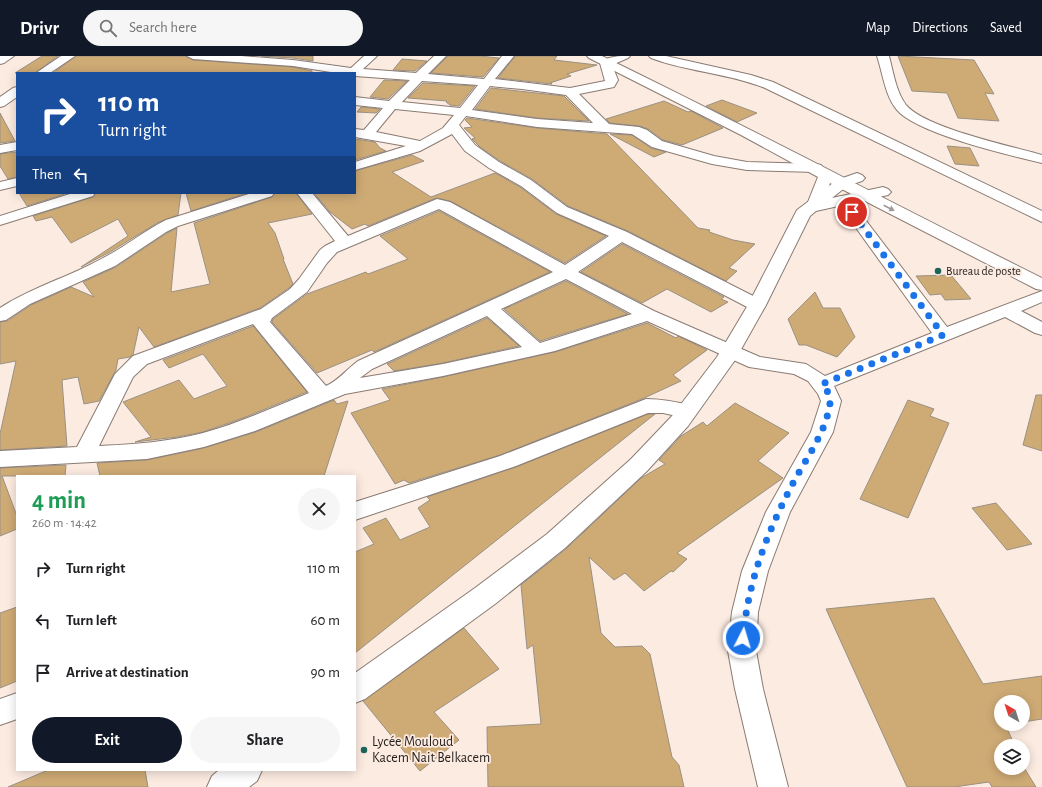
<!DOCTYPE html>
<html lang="en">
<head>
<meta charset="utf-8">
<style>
  body { margin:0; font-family:"Alegreya Sans",sans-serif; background:#f6f6f6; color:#202124; height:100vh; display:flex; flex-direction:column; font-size:15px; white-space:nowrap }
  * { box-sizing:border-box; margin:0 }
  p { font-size:13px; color:#757577 }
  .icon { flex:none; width:22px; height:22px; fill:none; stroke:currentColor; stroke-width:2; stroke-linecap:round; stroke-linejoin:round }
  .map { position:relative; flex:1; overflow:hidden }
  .drawer { position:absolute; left:16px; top:419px; width:340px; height:296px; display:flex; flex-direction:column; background:#fff; border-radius:0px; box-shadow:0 2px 10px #0003 }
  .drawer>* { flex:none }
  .banner { position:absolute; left:16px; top:16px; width:340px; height:122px; border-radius:0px; box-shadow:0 2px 10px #0003; background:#1a4fa0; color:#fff; overflow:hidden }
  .needle { width:26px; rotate:321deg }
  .fabs { position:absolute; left:994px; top:639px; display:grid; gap:8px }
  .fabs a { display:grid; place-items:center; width:36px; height:36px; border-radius:50%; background:#fff; box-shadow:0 2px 10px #0003; font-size:20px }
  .pin { position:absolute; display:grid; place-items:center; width:34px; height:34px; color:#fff; margin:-17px; border:2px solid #fff; border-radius:50%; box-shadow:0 1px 4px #0007 }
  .me { position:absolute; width:44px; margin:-22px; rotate:5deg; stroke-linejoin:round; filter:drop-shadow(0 0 3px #0008) }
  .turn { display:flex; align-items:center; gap:14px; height:84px; padding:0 16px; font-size:18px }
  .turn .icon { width:52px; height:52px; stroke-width:2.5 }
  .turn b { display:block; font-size:28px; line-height:34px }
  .then { display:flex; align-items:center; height:38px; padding:0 16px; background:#0003; gap:8px; font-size:15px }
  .round { display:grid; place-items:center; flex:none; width:42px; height:42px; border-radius:21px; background:#f6f6f6 }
  .summary { display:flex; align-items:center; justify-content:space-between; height:68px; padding:0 16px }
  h1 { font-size:24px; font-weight:600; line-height:30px; color:#1e9e55 }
  .action { display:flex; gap:8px; margin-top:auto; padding:8px 16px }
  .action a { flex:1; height:46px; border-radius:24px; background:#111827; color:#fff; font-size:16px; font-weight:600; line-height:46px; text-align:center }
  .action a+a { background:#f6f6f6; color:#202124 }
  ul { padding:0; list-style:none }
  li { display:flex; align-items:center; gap:12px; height:52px; padding:0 16px }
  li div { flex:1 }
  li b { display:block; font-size:15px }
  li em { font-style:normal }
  header { display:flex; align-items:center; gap:24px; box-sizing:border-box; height:56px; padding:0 20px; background:#111827; color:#fff }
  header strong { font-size:19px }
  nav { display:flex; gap:22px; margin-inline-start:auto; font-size:14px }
  .search { width:280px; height:36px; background:#f6f6f6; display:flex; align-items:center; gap:10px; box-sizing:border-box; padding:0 14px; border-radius:22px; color:#757577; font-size:15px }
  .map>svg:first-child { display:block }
</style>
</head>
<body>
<header>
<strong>Drivr</strong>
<div class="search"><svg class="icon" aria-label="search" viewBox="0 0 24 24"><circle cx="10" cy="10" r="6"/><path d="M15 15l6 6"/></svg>Search here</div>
<nav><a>Map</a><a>Directions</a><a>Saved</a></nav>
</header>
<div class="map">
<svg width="1042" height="731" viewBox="0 0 1042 731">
  <rect width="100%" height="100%" fill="#fcebe1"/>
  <path fill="#ceaa75" stroke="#9a9183" d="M42 0H58L35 17H15Z
    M76 0H186L193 4 293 11 312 15V17H53Z
    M261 0H313V5L293 2Z
    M448 0H480L499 2 483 21 431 17Z
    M515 0H557L554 4 597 9 567 18 571 20 550 27 552 28 498 22Z
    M898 0 974 4 994 38 985 37 999 65 958 62 947 37 912 35Z
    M402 3 427 5 415 15 393 14Z
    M384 24 407 25 388 43 370 41Z
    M423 27 475 30 459 50 450 49 446 46 447 45 408 42Z
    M491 32 564 40 589 65 537 62 475 53Z
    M722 44 757 57 737 66 706 50Z
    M664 45 688 56 691 55 723 72 682 89 663 84 648 73 640 70 610 67 606 63Z
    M361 51 380 53 376 57 357 56Z
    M0 57 15 85 0 87Z
    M467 62 537 72 607 78 698 172 710 174 709 176 733 184 755 188 729 212 737 215 726 225 628 175 568 150 532 123 500 105 480 91 472 83 475 82 464 72 472 71 465 64Z
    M610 78 632 79 651 92 666 96 654 101Z
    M355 83 375 86 380 92 386 95 355 104Z
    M947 90 970 92 979 110 955 108Z
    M17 96V121L8 123 0 110V98Z
    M412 99 424 105 392 116 431 141 495 117 520 131 556 158 606 180 565 207 450 145 436 142 368 170 365 168 352 173 330 156 314 137H355V115Z
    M19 137H68L27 150Z
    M96 137H181L178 159 157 167 110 196 81 211 128 180 118 163 71 187 52 161 36 165 33 160 93 141Z
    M186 137H247L191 155Z
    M275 137H296L312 158 268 167 275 177 284 203H283L293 228 289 232 260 252 154 291 139 271 133 299 130 301 118 303 116 314 99 345 84 348 78 321 62 324 67 390 0 394V378L16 305 0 308V266L7 265 31 249 71 231 94 241 83 226 116 211 167 177 177 172 171 236 210 228 194 167 272 141Z
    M439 155 550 216 374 296 372 294 317 317 272 266 273 263 307 238 366 216 368 218 408 203 380 180Z
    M622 188 724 241 721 243 728 246 711 256 667 233 642 247 581 216Z
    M951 219 971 243 945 244 941 238 930 239 916 220Z
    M566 225 628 258 540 285 504 253Z
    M815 236 823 252H840L855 281 837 301 806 289H799L788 263Z
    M487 262 519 290 443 307 394 315 387 308Z
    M647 267 676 282 678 280 707 294 673 319 681 325 642 343 500 399 409 427 404 424 395 428 351 357 390 344 382 333 443 321 555 296Z
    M253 270 307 336 243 362 203 376 177 381 135 386 151 381 123 346 179 324 194 343 227 330 203 298 169 312 163 304Z
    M1036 339H1042V395L1023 389Z
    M334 344 337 348 348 345 324 420H100L97 407 147 404 204 392 256 376Z
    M908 344 934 353 930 360 949 367 908 462 860 443Z
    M735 347 789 377 758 405 783 422 677 497 687 503 673 516 671 515 644 535 625 517 614 524 589 501 601 577 615 591 642 590 650 598 672 701 679 709 684 731H488L487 671 541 668 533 589 527 593 521 529 566 493 641 422 665 408 659 404 681 380 703 366 707 370Z
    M648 358H655L355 597V496L374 488 363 472 386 462 400 484 430 471 418 452 430 444 427 441 516 411Z
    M66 409 65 420H2L17 460V473L0 480V412Z
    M996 447 1032 488 1007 494 972 452Z
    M934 542 983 628 1042 620V663L1023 666V646H1001V668H1005L1015 690H1001V712H1023V710L1036 731H992L989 726 954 731H907L826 553Z
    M17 551V625L0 632V557Z
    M464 572 499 613 434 656 459 684 420 715 363 645Z
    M48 714H145L148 731H8Z"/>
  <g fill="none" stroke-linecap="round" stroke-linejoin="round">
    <defs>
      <path id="minor" d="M0 0H14L4 7 0 8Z
        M61 0H75L50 17H36Z
        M187 0H241L293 4 351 12 364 0H377L363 13 416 17 434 0H446L428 18 484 23 502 0H514L495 23 570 32 605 25 600 7C607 0 620 0 630 0L628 2 612 9 618 24 614 31 579 38 609 68 639 71 647 74 662 85 714 100 747 106 816 108 821 109 823 112 821 115 816 116 747 114 712 108 652 91 632 78 537 71 466 60 459 69 475 89 499 106 531 124 567 151 627 176 763 245 766 249 763 253 757 254 751 253 622 186 578 216 654 255 760 301 806 308 825 320 932 277 838 147 836 144 838 141 843 140 848 141 947 271 1042 235V246L1021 255 1042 266V279L1035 277 1005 261 834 330 841 345 833 376 790 456 768 515 758 556 756 595 763 633 788 731H758L735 633 728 595 732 556 742 515 766 456 811 376 821 345 818 338 808 325 794 318 749 311 647 265 555 295 443 320 345 338 255 375 204 391 147 403 0 411V395L77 391 115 318 133 300 261 253 290 233 299 223 320 194 325 190 335 185 297 137H312L348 180 437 143 450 146 565 209 609 180 557 157 521 130 489 112 465 95 452 78 420 95 355 114V106L406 90 355 81V73L364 74 383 52 355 49V41L389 45 410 24 355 20V17H337L293 10 193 3ZM422 25 478 29 460 52 402 46ZM490 30 522 33 566 39 593 67 537 63 472 54ZM395 53 454 59 443 72 420 85 376 76ZM439 153 553 216 358 305C347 313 338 325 326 330L270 266 272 262 307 236 327 207 337 196ZM566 223 632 258 540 287 501 253ZM487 260 522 291 443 308 360 322 372 313ZM253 268 309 337C274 351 239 367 203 377 169 386 134 388 99 390L133 321 147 308Z
        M649 0H666L751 19 773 26 1042 155V166L765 32C728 17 688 16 651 2Z
        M877 0H889C893 15 896 36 906 49 925 72 1011 90 1042 99V107C1009 99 918 78 897 54 885 40 883 18 877 0Z
        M17 31V41L4 50 0 51V41L13 32Z
        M17 86V94L0 97V89Z
        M17 122V130L0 134V126Z
        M73 137H95L93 140 0 169V160Z
        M252 137H274L272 140 178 170 166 176 115 210 30 248 6 264 0 265V252C32 231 69 221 103 202 125 191 144 175 166 164Z
        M646 343C662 343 677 346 693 350L696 355 693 360 686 362 663 357H648L516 410 355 464V446L500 400Z
        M17 637V663L0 669V643Z"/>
      <path id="tertiary" d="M857 117 862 119 865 122 862 125 847 130 832 142 883 131 888 133 891 136 888 139 816 155 810 160 766 249 735 304 688 370 647 415 565 492 495 548 365 643 355 647V617L475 532 547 478 631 403 672 360 717 301 748 249 797 154 837 124Z
        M219 714H262L257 725 249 731H207L212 720Z"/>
      <path id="primary" d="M587 0H602C750 72 895 149 1042 222V234L1036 233 830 127 822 149 816 151 810 149 808 146 818 121 741 79 589 2Z"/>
    </defs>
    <use href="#minor" stroke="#8a7b72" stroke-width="2"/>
    <use href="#tertiary" stroke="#8a7b72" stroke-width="2"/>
    <use href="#primary" stroke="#8a7b72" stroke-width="2"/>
    <use href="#minor" fill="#fff" fill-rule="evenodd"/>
    <use href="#tertiary" fill="#fff" fill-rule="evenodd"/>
    <use href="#primary" fill="#fff" fill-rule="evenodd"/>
  </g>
  <defs><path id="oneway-solid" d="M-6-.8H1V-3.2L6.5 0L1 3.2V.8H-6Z"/></defs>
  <use fill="#9c9998" href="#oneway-solid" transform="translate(889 152) rotate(27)"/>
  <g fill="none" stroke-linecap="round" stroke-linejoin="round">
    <path stroke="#1a73e8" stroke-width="7" stroke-dasharray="0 12.6" d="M743 582C748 526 766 479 792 429 806 402 826 377 830 347 831 339 826 333 822 328L943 279 852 156"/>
  </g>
  <g fill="#1e6456" stroke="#fcebe1" stroke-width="1.5">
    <circle cx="938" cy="215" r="4"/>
    <circle cx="364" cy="694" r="4"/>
  </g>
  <g text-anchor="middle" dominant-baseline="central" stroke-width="3.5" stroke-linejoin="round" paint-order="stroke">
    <g font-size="12" fill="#231d1a" stroke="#fcebe1" text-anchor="start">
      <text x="946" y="215">Bureau de poste</text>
    </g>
    <g font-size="14" fill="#231d1a" stroke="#fcebe1" text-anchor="start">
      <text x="372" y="686">Lycée Mouloud<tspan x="372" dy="16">Kacem Nait Belkacem</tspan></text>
    </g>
  </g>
</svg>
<div class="fabs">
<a><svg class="needle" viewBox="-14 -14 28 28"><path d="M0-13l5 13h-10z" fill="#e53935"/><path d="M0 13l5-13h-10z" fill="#757577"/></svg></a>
<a><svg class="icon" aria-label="layers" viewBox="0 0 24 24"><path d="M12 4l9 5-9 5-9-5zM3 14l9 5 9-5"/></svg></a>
</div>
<div class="pin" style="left:852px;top:156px;background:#d93025"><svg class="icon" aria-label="arrive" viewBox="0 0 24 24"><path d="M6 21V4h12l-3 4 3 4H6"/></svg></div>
<svg class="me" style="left:743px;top:582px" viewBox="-20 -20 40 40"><circle r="17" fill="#1a73e8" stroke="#fff" stroke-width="3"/><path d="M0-11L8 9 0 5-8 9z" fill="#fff"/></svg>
<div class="banner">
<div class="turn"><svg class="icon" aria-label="right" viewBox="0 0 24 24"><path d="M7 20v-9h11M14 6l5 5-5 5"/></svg><div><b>110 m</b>Turn right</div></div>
<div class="then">Then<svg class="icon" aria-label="left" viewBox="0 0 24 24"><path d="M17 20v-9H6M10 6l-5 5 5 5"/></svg></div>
</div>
<section class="drawer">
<div class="summary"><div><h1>4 min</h1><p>260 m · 14:42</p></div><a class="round"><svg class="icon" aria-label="close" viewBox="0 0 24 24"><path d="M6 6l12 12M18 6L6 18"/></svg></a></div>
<ul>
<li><svg class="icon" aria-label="right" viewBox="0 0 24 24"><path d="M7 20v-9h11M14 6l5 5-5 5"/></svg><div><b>Turn right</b></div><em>110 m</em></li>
<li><svg class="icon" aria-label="left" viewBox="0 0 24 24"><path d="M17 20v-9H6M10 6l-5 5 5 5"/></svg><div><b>Turn left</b></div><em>60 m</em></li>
<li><svg class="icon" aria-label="arrive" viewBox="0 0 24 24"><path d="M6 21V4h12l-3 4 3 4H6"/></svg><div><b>Arrive at destination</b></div><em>90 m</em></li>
</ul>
<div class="action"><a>Exit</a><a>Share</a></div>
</section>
</div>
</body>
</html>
